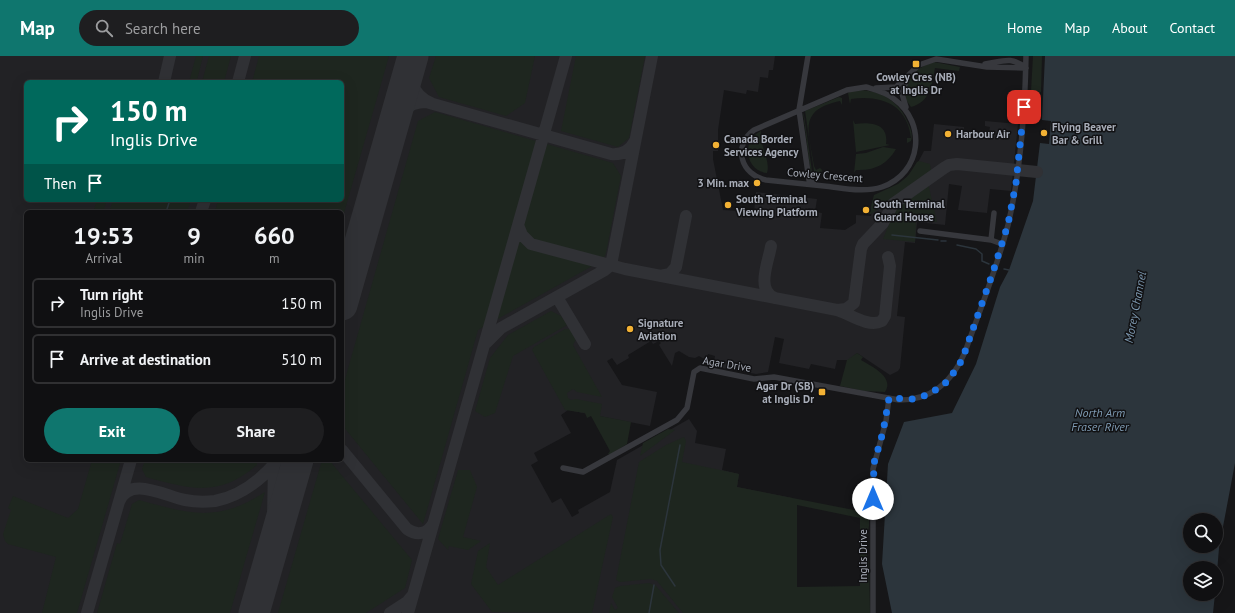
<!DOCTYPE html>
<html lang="en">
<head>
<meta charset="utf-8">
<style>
  body { margin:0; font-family:"PT Sans",sans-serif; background:#1e1e20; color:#f1f3f6; height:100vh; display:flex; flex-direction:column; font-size:15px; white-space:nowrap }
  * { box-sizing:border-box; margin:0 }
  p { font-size:13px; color:#9c9d9f }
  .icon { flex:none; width:22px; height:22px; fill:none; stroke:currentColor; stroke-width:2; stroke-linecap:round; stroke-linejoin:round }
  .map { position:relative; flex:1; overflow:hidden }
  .drawer { position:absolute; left:24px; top:154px; width:320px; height:252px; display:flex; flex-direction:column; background:#101012; border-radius:6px; box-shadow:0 4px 16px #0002,0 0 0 1px #303032 }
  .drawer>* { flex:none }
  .hud { position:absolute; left:24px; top:24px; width:320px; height:122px; border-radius:6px; box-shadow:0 4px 16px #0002,0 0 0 1px #303032; background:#00695c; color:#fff; overflow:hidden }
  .tools { position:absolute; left:1183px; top:457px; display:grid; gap:8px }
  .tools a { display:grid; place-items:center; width:40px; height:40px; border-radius:50%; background:#101012; box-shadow:0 4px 16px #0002,0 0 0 1px #303032; font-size:20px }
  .pin { position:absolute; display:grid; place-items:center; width:34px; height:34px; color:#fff; margin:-17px; border-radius:8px; box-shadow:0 2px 6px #0006 }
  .me { position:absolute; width:44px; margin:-22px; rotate:0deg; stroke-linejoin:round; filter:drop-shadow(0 0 3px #0008) }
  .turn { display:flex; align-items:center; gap:14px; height:84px; padding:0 20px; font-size:18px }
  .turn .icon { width:52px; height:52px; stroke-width:2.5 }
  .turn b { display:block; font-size:28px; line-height:34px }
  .then { display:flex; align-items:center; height:38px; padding:0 20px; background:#0003; gap:8px; font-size:15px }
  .eta { display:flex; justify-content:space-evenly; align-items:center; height:68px; text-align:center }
  .eta b { font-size:24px; font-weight:700; line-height:28px }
  .cta { display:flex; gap:8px; margin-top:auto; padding:8px 20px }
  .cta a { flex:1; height:46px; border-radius:24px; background:#0f766e; color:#fff; font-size:16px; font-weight:700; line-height:46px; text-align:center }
  .cta a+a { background:#1e1e20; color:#f1f3f6 }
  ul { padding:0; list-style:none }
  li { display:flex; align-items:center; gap:12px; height:50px; margin:0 8px 6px; padding:0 12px; border:2px solid #303032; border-radius:6px }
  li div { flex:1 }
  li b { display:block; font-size:15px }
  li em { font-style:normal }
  header { display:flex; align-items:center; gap:24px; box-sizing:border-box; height:56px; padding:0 20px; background:#0f766e; color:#fff }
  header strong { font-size:19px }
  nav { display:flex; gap:22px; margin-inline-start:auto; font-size:14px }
  .search { width:280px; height:36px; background:#1e1e20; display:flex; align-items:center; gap:10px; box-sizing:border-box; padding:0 14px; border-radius:22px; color:#9c9d9f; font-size:15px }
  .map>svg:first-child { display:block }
</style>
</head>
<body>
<header>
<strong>Map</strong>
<div class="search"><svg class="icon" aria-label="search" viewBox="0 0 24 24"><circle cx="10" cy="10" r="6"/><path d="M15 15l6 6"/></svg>Search here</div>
<nav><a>Home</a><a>Map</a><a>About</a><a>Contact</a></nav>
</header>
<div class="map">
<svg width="1235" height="557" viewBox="0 0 1235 557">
  <rect width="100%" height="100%" fill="#161618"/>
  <path fill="#222225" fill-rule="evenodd" d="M0 0H775L773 14H769L768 22 760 21 758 36 747 34 746 38 724 34 718 74V95H713V103L723 154 754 156 756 136 817 143 815 156 822 157 820 172 845 174 856 167V159L871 160 874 142 898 130 915 112 924 95H931L934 68 964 71V84L970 81 988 82 990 71 985 70V65L1018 68 1011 135 990 133 987 157 958 154 962 130 949 128 945 169 917 166 915 187 905 186 897 260 905 261 900 312 898 315 890 319 857 297 849 304H837L835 313 811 308 809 313 779 307 784 283 775 281 768 316 756 318 717 311 718 306H714L715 300 708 298 706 304 699 300 695 302 689 301 679 295 675 297 672 310 659 289 661 287 659 285 653 288 651 285 628 299 629 302 617 309 612 302 607 305 622 329 657 336 650 370 568 354 561 359 571 377 534 397 538 405 531 409 552 447 561 442 572 461 579 457 578 454 610 436 617 404 689 363 697 375 695 387 726 393 722 414 739 418 737 431 792 442 797 557H0ZM26 26H342V144H26ZM26 156H342V404H26Z"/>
  <path fill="#1e261f" d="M196 0H203L197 24 195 26H189Z
    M209 0H231L224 26H202Z
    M259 0H389L342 164V156H215L218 144H342V26H252Z
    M436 0H535L525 47 506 60 439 41 429 22Z
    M576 0H645L629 82 618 91 561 75Z
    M1033 0H1042L1041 36 1031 35Z
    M934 6 960 11 959 15 935 12C932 29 930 46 911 51L904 41C907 22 916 11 934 6Z
    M854 34C879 33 899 44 908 67 911 73 913 79 911 85L907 87V82H911C907 48 881 39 851 43L850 48 848 37Z
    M839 41 842 42V49L840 45C797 54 809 76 814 110L816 114 820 112 822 114 819 123 815 122 805 55Z
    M435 56 613 107 621 120 606 197 603 204 478 274 423 468 342 369V334L418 65Z
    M803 56 804 59 813 122 811 119Z
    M853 64 855 68C870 66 889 67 886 88L890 89 856 96Z
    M761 75C759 89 771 105 767 117 745 115 741 84 761 75Z
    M883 91 896 93C887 109 873 115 856 114L854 117 856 98 866 97Z
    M919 105 930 108 931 114 929 117 871 158H869L874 139 898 128 908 120 917 106Z
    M928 127 937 166 916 165 915 186 883 183 889 168 893 149Z
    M97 144H107L103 156H93Z
    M113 144H191L187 156H109Z
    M551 255 561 260 567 269 513 300 495 357 485 361 475 355 490 302 508 279Z
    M565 273H570L576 283 573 289 602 341 577 336 573 333 567 337 568 342 571 344 576 343 602 348 600 360 631 366 627 388 611 398H608L610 395 591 360 587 362 585 357 565 354 532 294 534 291Z
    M857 297 863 301 861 304C871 310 895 321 885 336L864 335 840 330 847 304Z
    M668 373 675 374 640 400 643 387Z
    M684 381 686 385 682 406 739 418 737 431 869 457V470L867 480 860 483V462L797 449V531L860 530V493L866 496 869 507 870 557H683L657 525 651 523 620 526 616 524 639 406 666 389Z
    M92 404H121L77 557H42L56 501 8 488 5 485 3 478 11 454 8 452 13 440 68 462 78 453Z
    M145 404H257V409C219 442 190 433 146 421L142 413Z
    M322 404H329L412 504 405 532 366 557H278Z
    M458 414H470L477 431 463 481 481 485 468 494 449 490 448 494 438 483Z
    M265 436 230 557H97L117 487 120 488 132 448 139 444C190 458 217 467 265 436Z
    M611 458 613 461 592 557 492 556 471 528 478 495 490 487 486 511 498 529Z
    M649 527 656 530 679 557H609L611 547 615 554 618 552 612 541 615 532 620 530Z"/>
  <path fill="#2c353c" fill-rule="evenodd" d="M1045 0H1235V407L1219 492 1216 528V512H1190V538H1215L1213 557H892L882 508 888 408 904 366 952 357 976 308 1000 231 1009 214 1033 145 1040 87 1049 88 1051 65 1042 64ZM1190 464H1216V490H1190Z"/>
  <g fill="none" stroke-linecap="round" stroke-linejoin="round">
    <path stroke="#2c353c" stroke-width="1.5" d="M166 156 170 144
      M892 179 938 184
      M941 185H946
      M957 189 976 193 982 198V205L989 208
      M1004 213 1009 214
      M675 530 661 509 660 494 680 389
      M649 557 654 529"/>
    <path stroke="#303135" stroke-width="12" d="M413 0C409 20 410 38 431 47
      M164 26 170 0
      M238 26 245 0
      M391 78C397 60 405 46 426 46L611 98C622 99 630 95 635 85
      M201 156 205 144
      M518 169 522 179 531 188 625 213 837 254C850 258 868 272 882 265L885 260 890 210 888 201
      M771 190C769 204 755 235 775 242
      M660 220 670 218 676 211 686 160
      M557 241 585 288
      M837 254 846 253 854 247 861 193 863 188 883 167 893 148 944 112 949 109 957 108 1037 116
      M486 287 501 272 605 214 611 209 652 0
      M342 394 407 473C417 480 427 478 433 468
      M119 446C129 419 165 440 185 444 195 446 205 446 215 445 241 440 261 424 278 404
      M263 526 273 464 274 405
      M87 557 131 404
      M390 557 407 546 412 540
      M408 557 566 0"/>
    <path stroke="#303135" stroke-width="31" d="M342 249 413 0
      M254 557 298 404"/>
    <path stroke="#37383d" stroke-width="5.5" d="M808 0 799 54 809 124 814 128
      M985 8C1004 5 1011 0 1026 12
      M906 25 902 38 906 51
      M866 31C876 34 886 36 894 43 927 67 922 117 882 131 864 137 843 132 824 130 805 128 786 126 766 124 741 119 732 90 754 74L847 34Z
      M876 32 896 31 919 9 936 3 987 11 1026 12
      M920 175 991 184 1002 188
      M991 184 994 157
      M563 412 583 416 677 364 687 352 694 316 700 312 754 323 774 321 899 344C932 344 953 325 965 296 980 254 997 212 1008 169 1021 114 1025 56 1026 0
      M873 557V413L886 365 889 342"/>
  </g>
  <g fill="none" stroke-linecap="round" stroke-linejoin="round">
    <path stroke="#1a73e8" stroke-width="7" stroke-dasharray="0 12.6" d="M873 443 874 407 883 376 889 342 913 343 930 338 948 325 962 304 993 216 1008 168 1016 127 1024 51"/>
  </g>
  <g fill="#f2b134" stroke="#111113" stroke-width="1.5">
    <rect x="912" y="4" width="8" height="8" rx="2"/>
    <circle cx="1044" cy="77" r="4"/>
    <circle cx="948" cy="78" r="4"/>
    <circle cx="716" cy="89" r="4"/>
    <circle cx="757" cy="127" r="4"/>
    <circle cx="728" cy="149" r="4"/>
    <circle cx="866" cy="154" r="4"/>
    <circle cx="630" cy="273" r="4"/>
    <rect x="818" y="332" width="8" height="8" rx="2"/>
  </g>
  <g text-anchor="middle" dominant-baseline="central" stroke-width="3" stroke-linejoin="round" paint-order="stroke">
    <g font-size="11" font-weight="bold" fill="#a8adb8" stroke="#111113" text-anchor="start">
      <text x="916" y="21" text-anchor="middle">Cowley Cres (NB)<tspan x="916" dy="13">at Inglis Dr</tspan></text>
      <text x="1052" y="71">Flying Beaver<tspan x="1052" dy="13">Bar &amp; Grill</tspan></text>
      <text x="956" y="78">Harbour Air</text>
      <text x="724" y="83">Canada Border<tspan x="724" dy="13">Services Agency</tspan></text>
      <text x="749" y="127" text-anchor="end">3 Min. max</text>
      <text x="736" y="143">South Terminal<tspan x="736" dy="13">Viewing Platform</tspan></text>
      <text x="874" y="148">South Terminal<tspan x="874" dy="13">Guard House</tspan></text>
      <text x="638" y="267">Signature<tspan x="638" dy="13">Aviation</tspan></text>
      <text x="814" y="330" text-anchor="end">Agar Dr (SB)<tspan x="814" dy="13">at Inglis Dr</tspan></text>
    </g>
    <g font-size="11" fill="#a8adb8" stroke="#111113">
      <text transform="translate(825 119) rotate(5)">Cowley Crescent</text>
      <text transform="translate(727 308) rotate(9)">Agar Drive</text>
      <text transform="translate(863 500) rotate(-90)">Inglis Drive</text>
    </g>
    <g font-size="12" font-style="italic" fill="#7f9bb3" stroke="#111113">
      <text transform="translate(1135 251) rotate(-79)">Morey Channel</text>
      <text x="1100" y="356">North Arm<tspan x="1100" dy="14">Fraser River</tspan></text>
    </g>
  </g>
</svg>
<div class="tools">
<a><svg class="icon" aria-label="search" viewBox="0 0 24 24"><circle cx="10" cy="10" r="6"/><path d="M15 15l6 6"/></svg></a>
<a><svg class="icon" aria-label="layers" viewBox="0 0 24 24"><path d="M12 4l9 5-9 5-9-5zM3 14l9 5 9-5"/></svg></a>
</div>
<div class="pin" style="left:1024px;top:51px;background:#d93025"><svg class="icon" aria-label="arrive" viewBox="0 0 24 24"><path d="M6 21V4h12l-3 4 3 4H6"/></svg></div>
<svg class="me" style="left:873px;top:443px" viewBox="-20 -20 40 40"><circle r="19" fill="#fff"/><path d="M0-13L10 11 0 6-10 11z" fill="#1a73e8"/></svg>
<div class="hud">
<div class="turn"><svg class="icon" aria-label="right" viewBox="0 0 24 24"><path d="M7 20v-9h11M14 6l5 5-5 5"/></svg><div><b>150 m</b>Inglis Drive</div></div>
<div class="then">Then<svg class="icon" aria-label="arrive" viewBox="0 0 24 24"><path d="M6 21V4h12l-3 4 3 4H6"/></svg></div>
</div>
<section class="drawer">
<div class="eta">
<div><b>19:53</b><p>Arrival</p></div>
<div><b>9</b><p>min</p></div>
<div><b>660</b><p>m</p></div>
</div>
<ul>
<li><svg class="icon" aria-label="right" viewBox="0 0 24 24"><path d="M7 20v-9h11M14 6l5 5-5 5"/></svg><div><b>Turn right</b><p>Inglis Drive</p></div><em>150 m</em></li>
<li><svg class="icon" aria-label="arrive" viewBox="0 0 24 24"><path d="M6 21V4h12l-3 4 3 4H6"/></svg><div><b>Arrive at destination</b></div><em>510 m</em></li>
</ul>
<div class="cta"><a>Exit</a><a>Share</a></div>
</section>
</div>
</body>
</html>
